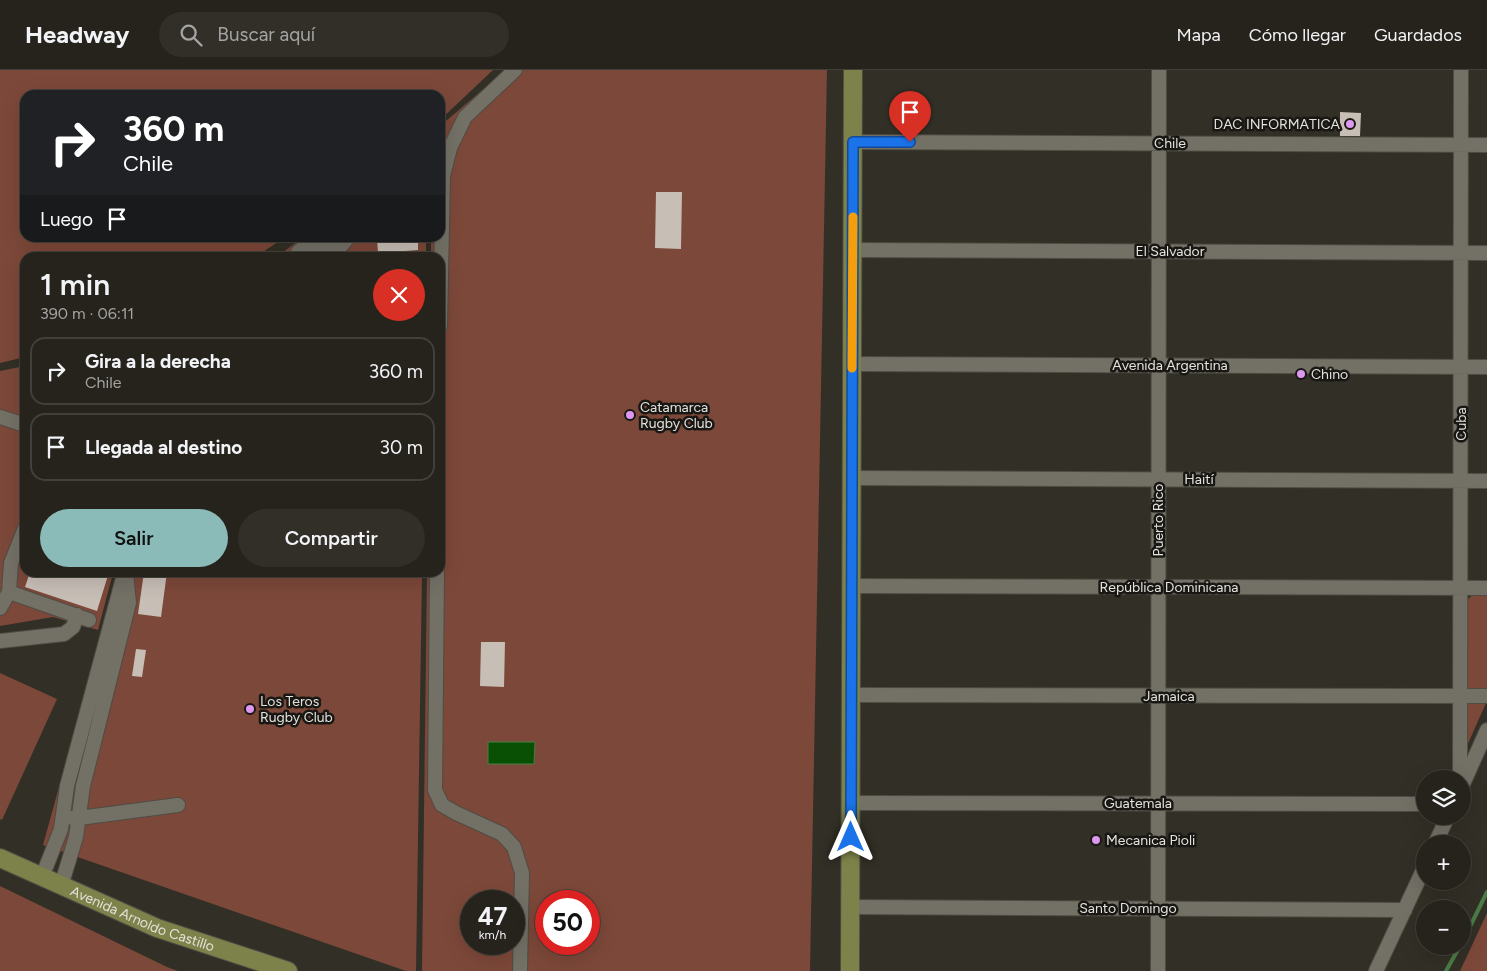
<!DOCTYPE html>
<html lang="es">
<head>
<meta charset="utf-8">
<style>
  body { margin:0; font-family:Figtree,sans-serif; background:#322f29; color:#f1f3f6; height:100vh; display:flex; flex-direction:column; font-size:19px; white-space:nowrap }
  * { box-sizing:border-box; margin:0 }
  p { font-size:16px; color:#a4a4a3 }
  .icon { flex:none; width:28px; height:28px; fill:none; stroke:currentColor; stroke-width:2; stroke-linecap:round; stroke-linejoin:round }
  .map { position:relative; flex:1; overflow:hidden }
  .details { position:absolute; left:20px; top:182px; width:425px; height:325px; display:flex; flex-direction:column; background:#26231c; border-radius:15px; box-shadow:0 5px 20px #0002,0 0 0 1px #42403b }
  .details>* { flex:none }
  .hud { position:absolute; left:20px; top:20px; width:425px; height:152px; border-radius:15px; box-shadow:0 5px 20px #0002,0 0 0 1px #42403b; background:#202124; color:#fff; overflow:hidden }
  .tools { position:absolute; left:1416px; top:700px; display:grid; gap:10px }
  .tools a { display:grid; place-items:center; width:55px; height:55px; border-radius:50%; background:#26231c; box-shadow:0 5px 20px #0002,0 0 0 1px #42403b; font-size:25px }
  .speed { position:absolute; left:460px; top:820px; display:flex; gap:10px; font-size:25px; font-weight:700; text-align:center }
  .speed>* { display:grid; place-content:center; width:65px; height:65px; border-radius:50%; background:#26231c; box-shadow:0 5px 20px #0002,0 0 0 1px #42403b; line-height:1 }
  .speed small { font-size:12px; font-weight:400 }
  .speed .limit { border:8px solid #d22; background:#fff; color:#111 }
  .pin { position:absolute; display:grid; place-items:center; width:42px; height:42px; color:#fff; margin:-51px -21px; border-radius:50% 50% 50% 0; rotate:-45deg; box-shadow:0 0 5px #0007 }
  .pin .icon { rotate:45deg }
  .me { position:absolute; width:55px; margin:-28px; rotate:0deg; stroke-linejoin:round; filter:drop-shadow(0 0 4px #0008) }
  .turn { display:flex; align-items:center; gap:18px; height:105px; padding:0 20px; font-size:22px }
  .turn .icon { width:65px; height:65px; stroke-width:2.5 }
  .turn b { display:block; font-size:35px; line-height:42px }
  .then { display:flex; align-items:center; height:48px; padding:0 20px; background:#0003; gap:10px; font-size:19px }
  .round { display:grid; place-items:center; flex:none; width:52px; height:52px; border-radius:26px; background:#322f29 }
  .summary { display:flex; align-items:center; justify-content:space-between; height:85px; padding:0 20px }
  h1 { font-size:30px; font-weight:600; line-height:38px }
  .button { display:flex; gap:10px; margin-top:auto; padding:10px 20px }
  .button a { flex:1; height:58px; border-radius:30px; background:#8bbbb9; color:#111; font-size:20px; font-weight:600; line-height:58px; text-align:center }
  .button a+a { background:#322f29; color:#f1f3f6 }
  ul { padding:0; list-style:none }
  li { display:flex; align-items:center; gap:15px; height:68px; margin:0 10px 8px; padding:0 10px; border:2px solid #42403b; border-radius:15px }
  li div { flex:1 }
  li b { display:block; font-size:19px }
  li em { font-style:normal }
  header { display:flex; align-items:center; gap:30px; box-sizing:border-box; height:70px; padding:0 25px; background:#26231c; border-bottom:1px solid #42403b }
  header strong { font-size:24px }
  nav { display:flex; gap:28px; margin-inline-start:auto; font-size:18px }
  .search { width:350px; height:45px; background:#322f29; display:flex; align-items:center; gap:12px; box-sizing:border-box; padding:0 18px; border-radius:28px; color:#a4a4a3; font-size:19px }
  .map>svg:first-child { display:block }
</style>
</head>
<body>
<header>
<strong>Headway</strong>
<div class="search"><svg class="icon" aria-label="search" viewBox="0 0 24 24"><circle cx="10" cy="10" r="6"/><path d="M15 15l6 6"/></svg>Buscar aquí</div>
<nav><a>Mapa</a><a>Cómo llegar</a><a>Guardados</a></nav>
</header>
<div class="map">
<svg width="1487" height="901" viewBox="0 0 1487 901">
  <rect width="100%" height="100%" fill="#322f26"/>
  <path fill="#7c4839" fill-rule="evenodd" d="M0 0H493L440 50V25H25V168H284L255 187 25 188V287L0 293Z
    M506 0H827L810 901H422L427 503 440 502V188L431 187V168H440V56ZM471 831H514V874H471ZM546 831H589V874H546Z
    M302 168H426V187L275 188Z
    M25 296V502L113 503 98 560 53 547 0 556V301Z
    M118 503H422L416 901H406L43 775Z
    M1474 524H1487V631L1466 678 1467 536 1468 529Z
    M0 603 57 629 2 750 0 749Z
    M0 816 167 897 178 901H0Z
    M1487 843V901H1460Z"/>
  <path fill="#0a5004" stroke="#4b7c45" d="M488 672H535L534 694H488Z"/>
  <g fill="none" stroke-linecap="round" stroke-linejoin="round">
    <path stroke="#4b7c45" stroke-width="4" d="M1462 873 1487 822
      M1446 901 1460 876"/>
  </g>
  <path fill="#c7beb6" d="M1340 42 1361 43 1360 66H1340Z
    M656 122H682L681 179 655 178Z
    M377 168H418V180L378 183Z
    M30 502H109L97 541 25 517Z
    M144 502H167L161 547 138 544Z
    M481 572H505L504 617 480 616Z
    M136 579 146 580 142 607 132 606Z"/>
  <g fill="none" stroke-linecap="round" stroke-linejoin="round">
    <defs>
      <path id="minor" d="M853 72 1487 75
        M853 180 1487 183
        M298 182 315 168
        M299 182 341 176 348 168
        M440 256 443 106 450 78 465 47 515 0
        M852 294 1487 297
        M0 347 25 355
        M852 408 1487 411
        M437 502 435 720 442 735 456 743 502 764 514 777 522 803 520 901
        M852 516 1487 518
        M9 522 89 550
        M0 538 9 522 11 493 25 458
        M0 571 64 564 73 557 77 545
        M851 625 1487 626
        M1460 709 1461 0
        M1463 714 1487 660
        M851 733 1425 734
        M72 748H79L178 735
        M1435 774 1448 746
        M42 807 61 759 67 716 123 508
        M61 816 76 767 83 716 129 533 126 502
        M850 837 1405 840
        M1158 901 1159 0
        M1376 901 1425 796"/>
      <g id="major">
        <path id="s1" d="M0 788 157 858 288 901"/>
        <path d="M850 901 853 0"/>
      </g>
    </defs>
    <use href="#minor" stroke="#4f4c44" stroke-width="16"/>
    <use href="#major" stroke="#4f4c44" stroke-width="20"/>
    <use href="#minor" stroke="#737066" stroke-width="14"/>
    <use href="#major" stroke="#7d824a" stroke-width="18"/>
  </g>
  <g fill="none" stroke-linecap="round" stroke-linejoin="round">
    <defs>
      <path id="route" d="M851 767 853 72H910"/>
    </defs>
    <use href="#route" stroke="#114b97" stroke-width="12"/>
    <use href="#route" stroke="#1a73e8" stroke-width="9"/>
    <path stroke="#f59e0b" stroke-width="9" d="M852 298 853 147"/>
  </g>
  <g fill="#de98f2" stroke="#181713" stroke-width="2">
    <circle cx="1350" cy="54" r="5"/>
    <circle cx="1301" cy="304" r="5"/>
    <circle cx="630" cy="345" r="5"/>
    <circle cx="250" cy="639" r="5"/>
    <circle cx="1096" cy="770" r="5"/>
  </g>
  <g text-anchor="middle" dominant-baseline="central" stroke-width="5" stroke-linejoin="round" paint-order="stroke">
    <g font-size="14" fill="#e4e2dc" stroke="#181713" text-anchor="start">
      <text x="1340" y="54" text-anchor="end">DAC INFORMATICA</text>
      <text x="1311" y="304">Chino</text>
      <text x="640" y="337">Catamarca<tspan x="640" dy="16">Rugby Club</tspan></text>
      <text x="260" y="631">Los Teros<tspan x="260" dy="16">Rugby Club</tspan></text>
      <text x="1106" y="770">Mecanica Pioli</text>
    </g>
    <g font-size="14" fill="#e4e2dc" stroke="#181713">
      <text x="1170" y="73">Chile</text>
      <text x="1170" y="181">El Salvador</text>
      <text x="1170" y="295">Avenida Argentina</text>
      <text transform="translate(1461 354) rotate(-90)">Cuba</text>
      <text x="1199" y="409">Haití</text>
      <text transform="translate(1158 450) rotate(-90)">Puerto Rico</text>
      <text x="1169" y="517">República Dominicana</text>
      <text x="1169" y="626">Jamaica</text>
      <text x="1138" y="733">Guatemala</text>
      <text x="1128" y="838">Santo Domingo</text>
      <text stroke="none"><textPath href="#s1" startOffset="155">Avenida Arnoldo Castillo</textPath></text>
    </g>
  </g>
</svg>
<div class="tools">
<a><svg class="icon" aria-label="layers" viewBox="0 0 24 24"><path d="M12 4l9 5-9 5-9-5zM3 14l9 5 9-5"/></svg></a>
<a>+</a>
<a>−</a>
</div>
<div class="speed"><div>47<small>km/h</small></div><div class="limit">50</div></div>
<div class="pin" style="left:910px;top:72px;background:#d93025"><svg class="icon" aria-label="arrive" viewBox="0 0 24 24"><path d="M6 21V4h12l-3 4 3 4H6"/></svg></div>
<svg class="me" style="left:851px;top:767px" viewBox="-20 -20 40 40"><path d="M0-17L14 15 0 8-14 15z" fill="#1a73e8" stroke="#fff" stroke-width="4"/></svg>
<div class="hud">
<div class="turn"><svg class="icon" aria-label="right" viewBox="0 0 24 24"><path d="M7 20v-9h11M14 6l5 5-5 5"/></svg><div><b>360 m</b>Chile</div></div>
<div class="then">Luego<svg class="icon" aria-label="arrive" viewBox="0 0 24 24"><path d="M6 21V4h12l-3 4 3 4H6"/></svg></div>
</div>
<section class="details">
<div class="summary"><div><h1>1 min</h1><p>390 m · 06:11</p></div><a class="round" style="background:#d93025;color:#fff"><svg class="icon" aria-label="close" viewBox="0 0 24 24"><path d="M6 6l12 12M18 6L6 18"/></svg></a></div>
<ul>
<li><svg class="icon" aria-label="right" viewBox="0 0 24 24"><path d="M7 20v-9h11M14 6l5 5-5 5"/></svg><div><b>Gira a la derecha</b><p>Chile</p></div><em>360 m</em></li>
<li><svg class="icon" aria-label="arrive" viewBox="0 0 24 24"><path d="M6 21V4h12l-3 4 3 4H6"/></svg><div><b>Llegada al destino</b></div><em>30 m</em></li>
</ul>
<div class="button"><a>Salir</a><a>Compartir</a></div>
</section>
</div>
</body>
</html>
